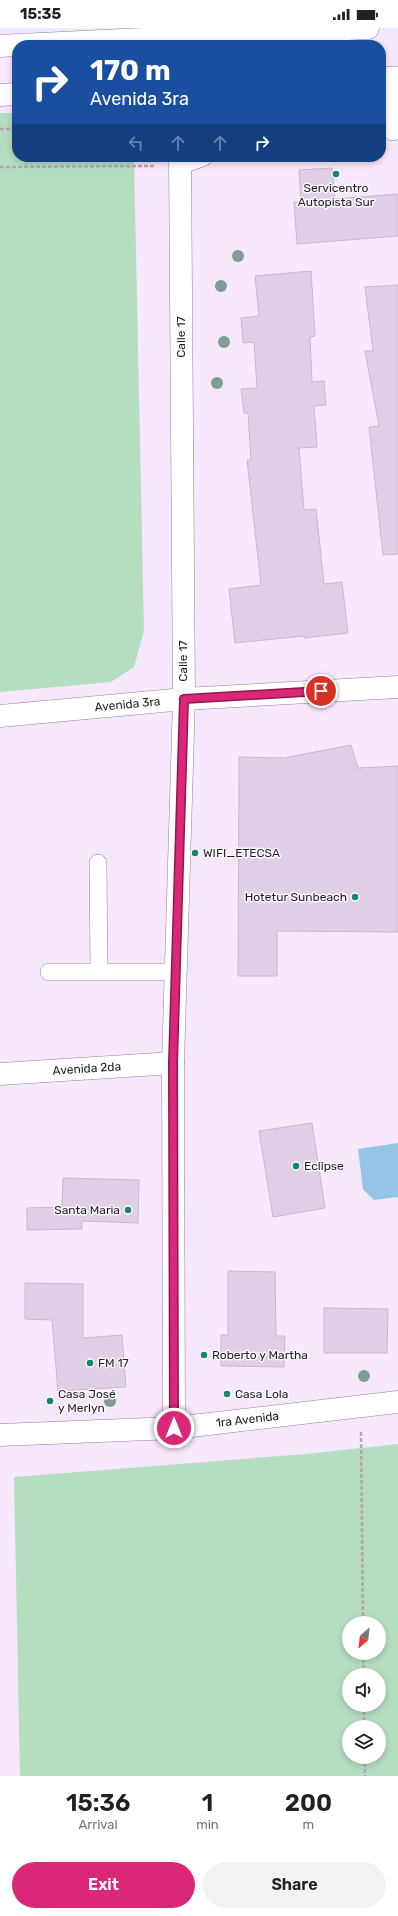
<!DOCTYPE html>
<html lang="en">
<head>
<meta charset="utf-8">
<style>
  body { margin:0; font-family:Rubik,sans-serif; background:#f2f2f2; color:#202124; height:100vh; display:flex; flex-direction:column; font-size:15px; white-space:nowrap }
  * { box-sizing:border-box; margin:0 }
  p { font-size:13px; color:#757577 }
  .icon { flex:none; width:22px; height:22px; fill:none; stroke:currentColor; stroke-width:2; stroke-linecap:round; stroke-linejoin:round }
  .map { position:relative; height:1748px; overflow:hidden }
  .details { display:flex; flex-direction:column; background:#fff; flex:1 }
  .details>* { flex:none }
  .hud { position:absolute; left:12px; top:12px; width:374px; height:122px; border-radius:16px; box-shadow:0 2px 6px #0003; background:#1a4fa0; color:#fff; overflow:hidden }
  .needle { width:26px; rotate:208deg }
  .fabs { position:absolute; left:342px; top:1588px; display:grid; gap:8px }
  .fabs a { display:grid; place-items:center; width:44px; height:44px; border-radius:50%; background:#fff; box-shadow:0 2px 6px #0003; font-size:20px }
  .pin { position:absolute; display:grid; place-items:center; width:34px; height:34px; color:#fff; margin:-17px; border:2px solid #fff; border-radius:50%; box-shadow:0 1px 4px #0007 }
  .me { position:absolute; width:44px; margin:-22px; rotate:0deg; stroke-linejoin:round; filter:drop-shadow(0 0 3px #0008) }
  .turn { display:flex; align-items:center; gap:14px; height:84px; padding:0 12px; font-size:18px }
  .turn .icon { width:52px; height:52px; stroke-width:2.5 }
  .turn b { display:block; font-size:28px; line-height:34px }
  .lanes { display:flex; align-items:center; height:38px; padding:0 12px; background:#0003; justify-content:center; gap:20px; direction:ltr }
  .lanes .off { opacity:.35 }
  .eta { display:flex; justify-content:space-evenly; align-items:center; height:68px; text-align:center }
  .eta b { font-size:24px; font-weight:600; line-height:28px }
  .cta { display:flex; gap:8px; margin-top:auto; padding:8px 12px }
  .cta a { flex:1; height:46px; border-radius:24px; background:#db2777; color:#fff; font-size:16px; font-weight:600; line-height:46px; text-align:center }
  .cta a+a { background:#f2f2f2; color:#202124 }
  .status { display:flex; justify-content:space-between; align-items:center; height:28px; padding:0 20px; background:#fff; direction:ltr }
  .status svg { height:11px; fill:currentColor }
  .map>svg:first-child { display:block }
</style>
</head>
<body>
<div class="status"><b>15:35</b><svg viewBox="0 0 49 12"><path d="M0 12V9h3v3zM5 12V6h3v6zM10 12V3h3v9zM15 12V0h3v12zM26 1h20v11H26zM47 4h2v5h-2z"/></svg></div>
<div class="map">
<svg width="398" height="1748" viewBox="0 0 398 1748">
  <rect width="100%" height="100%" fill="#f7e7fc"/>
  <path fill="#b5ddc0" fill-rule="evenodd" d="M0 85H17V129H134L144 603 134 639 111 654 0 664Z
    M398 1416V1748H20L14 1449 306 1426ZM349 1595H379V1625H349ZM349 1647H379V1677H349ZM349 1699H379V1729H349Z"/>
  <path fill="#95c5e6" d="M398 1115V1171L397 1169 374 1172 363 1161 358 1121Z"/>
  <path fill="#e0cde6" stroke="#c9b6cf" d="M332 140 335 171 398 166V208L297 216 294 174H301L299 142Z
    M311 243 315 308 310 309 312 354 324 353 326 377 314 378 317 419 299 420 304 482 316 481 324 556 342 554 348 605 304 610V608L235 615 229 561 261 557 247 432H251L248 385H244L241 361 257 360 254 314 243 315 241 290 259 288 255 248Z
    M398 257V526L383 527 369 399 379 398 365 323H373L365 259Z
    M351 717 358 740 398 738V904L277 903V948H238L239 729 284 730Z
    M312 1095 325 1180 273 1189 259 1103Z
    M63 1150 139 1152 138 1195 82 1193V1201L27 1202V1180L62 1179Z
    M228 1243 275 1244 276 1308H285L284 1339 221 1338V1307H228Z
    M25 1255 83 1256V1310L122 1307 126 1359 58 1363 52 1292 25 1291Z
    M324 1280 388 1281 387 1325H324Z"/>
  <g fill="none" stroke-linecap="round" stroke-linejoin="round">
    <defs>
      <path id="lane" d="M389 50 393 104
        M180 138 204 129
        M98 835 99 944
        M49 944H175"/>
      <g id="street">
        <path id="s1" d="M0 688 184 671 398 659"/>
        <path id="s2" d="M0 1046 173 1035"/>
      </g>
      <path id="secondary" d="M174 1400 173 1035 184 671 180 129"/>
      <g id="primary">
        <path id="s3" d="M0 1407 174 1400 398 1374"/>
      </g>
      <path id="highway" d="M20 17 368 0
        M0 18 17 17
        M381 50H398
        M0 67 17 66"/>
    </defs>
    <use href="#lane" stroke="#928097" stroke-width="18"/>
    <use href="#street" stroke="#928097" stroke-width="23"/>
    <use href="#secondary" stroke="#928097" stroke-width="23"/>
    <use href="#primary" stroke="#928097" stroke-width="23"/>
    <use href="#highway" stroke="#928097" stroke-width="23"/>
    <path stroke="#b3a6b8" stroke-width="2.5" stroke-dasharray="4 2" stroke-linecap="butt" d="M0 101H17
      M0 139 155 138
      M361 1404 363 1595
      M363 1625 364 1647
      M364 1677V1699
      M365 1729V1748"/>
    <use href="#lane" stroke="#fff" stroke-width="17"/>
    <use href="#street" stroke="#fff" stroke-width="22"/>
    <use href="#secondary" stroke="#fff" stroke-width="22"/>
    <use href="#primary" stroke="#fff" stroke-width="22"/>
    <use href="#highway" stroke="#fff" stroke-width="22"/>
  </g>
  <g fill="#7d9e90">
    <circle cx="238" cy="228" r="6"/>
    <circle cx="221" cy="258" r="6"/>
    <circle cx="224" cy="314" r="6"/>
    <circle cx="217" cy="355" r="6"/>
    <circle cx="364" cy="1348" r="6"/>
    <circle cx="110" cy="1373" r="6"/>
  </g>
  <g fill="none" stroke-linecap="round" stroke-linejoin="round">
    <defs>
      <path id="route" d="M174 1400 173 1035 184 671 321 663"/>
    </defs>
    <use href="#route" stroke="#8e194d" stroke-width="10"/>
    <use href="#route" stroke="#db2777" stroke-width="7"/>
  </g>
  <g fill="#128869" stroke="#fdf9fe" stroke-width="1.5">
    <circle cx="336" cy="146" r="4"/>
    <circle cx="195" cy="825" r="4"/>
    <circle cx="355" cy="869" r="4"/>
    <circle cx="296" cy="1138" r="4"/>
    <circle cx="128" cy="1182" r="4"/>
    <circle cx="204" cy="1327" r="4"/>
    <circle cx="90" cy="1335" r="4"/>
    <circle cx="227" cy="1366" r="4"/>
    <circle cx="50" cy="1373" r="4"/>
  </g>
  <g text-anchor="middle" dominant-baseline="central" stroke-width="3" stroke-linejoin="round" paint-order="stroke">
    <g font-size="12" fill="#231c25" stroke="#fdf9fe" text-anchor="start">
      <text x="336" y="160" text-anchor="middle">Servicentro<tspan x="336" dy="14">Autopista Sur</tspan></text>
      <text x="203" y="825">WIFI_ETECSA</text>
      <text x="347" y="869" text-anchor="end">Hotetur Sunbeach</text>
      <text x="304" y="1138">Eclipse</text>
      <text x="120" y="1182" text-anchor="end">Santa Maria</text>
      <text x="212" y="1327">Roberto y Martha</text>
      <text x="98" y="1335">FM 17</text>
      <text x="58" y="1366">Casa José<tspan x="58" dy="14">y Merlyn</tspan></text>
      <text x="235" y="1366">Casa Lola</text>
    </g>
    <g font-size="12" fill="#231c25" stroke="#fdf9fe">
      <text transform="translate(181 309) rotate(-90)">Calle 17</text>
      <text transform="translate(183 633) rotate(-90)">Calle 17</text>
      <text stroke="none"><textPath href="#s1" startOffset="128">Avenida 3ra</textPath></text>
      <text stroke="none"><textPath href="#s2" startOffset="87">Avenida 2da</textPath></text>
      <text stroke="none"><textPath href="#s3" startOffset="248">1ra Avenida</textPath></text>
    </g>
  </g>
</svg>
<div class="fabs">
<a><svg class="needle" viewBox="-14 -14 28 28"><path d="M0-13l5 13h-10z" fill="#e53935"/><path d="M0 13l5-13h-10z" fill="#757577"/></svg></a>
<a><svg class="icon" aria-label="sound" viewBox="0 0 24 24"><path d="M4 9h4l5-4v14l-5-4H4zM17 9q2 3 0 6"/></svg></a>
<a><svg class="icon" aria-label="layers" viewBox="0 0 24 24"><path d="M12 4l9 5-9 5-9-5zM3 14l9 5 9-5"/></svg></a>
</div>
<div class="pin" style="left:321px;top:663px;background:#d93025"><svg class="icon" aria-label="arrive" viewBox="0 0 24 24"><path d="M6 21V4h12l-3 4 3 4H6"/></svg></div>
<svg class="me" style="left:174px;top:1400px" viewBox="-20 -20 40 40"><circle r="17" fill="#db2777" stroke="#fff" stroke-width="3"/><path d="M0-11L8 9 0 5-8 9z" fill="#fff"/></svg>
<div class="hud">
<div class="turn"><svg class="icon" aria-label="right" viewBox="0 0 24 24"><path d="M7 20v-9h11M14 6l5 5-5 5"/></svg><div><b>170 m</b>Avenida 3ra</div></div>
<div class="lanes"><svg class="icon off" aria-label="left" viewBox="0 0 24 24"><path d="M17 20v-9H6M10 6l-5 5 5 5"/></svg><svg class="icon off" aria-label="ahead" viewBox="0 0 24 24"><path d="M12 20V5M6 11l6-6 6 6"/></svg><svg class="icon off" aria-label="ahead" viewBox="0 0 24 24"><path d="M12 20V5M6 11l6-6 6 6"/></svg><svg class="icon" aria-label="right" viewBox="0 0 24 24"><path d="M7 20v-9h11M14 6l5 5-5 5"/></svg></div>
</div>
</div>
<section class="details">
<div class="eta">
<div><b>15:36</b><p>Arrival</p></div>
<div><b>1</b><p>min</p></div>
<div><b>200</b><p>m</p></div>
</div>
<div class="cta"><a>Exit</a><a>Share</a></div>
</section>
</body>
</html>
